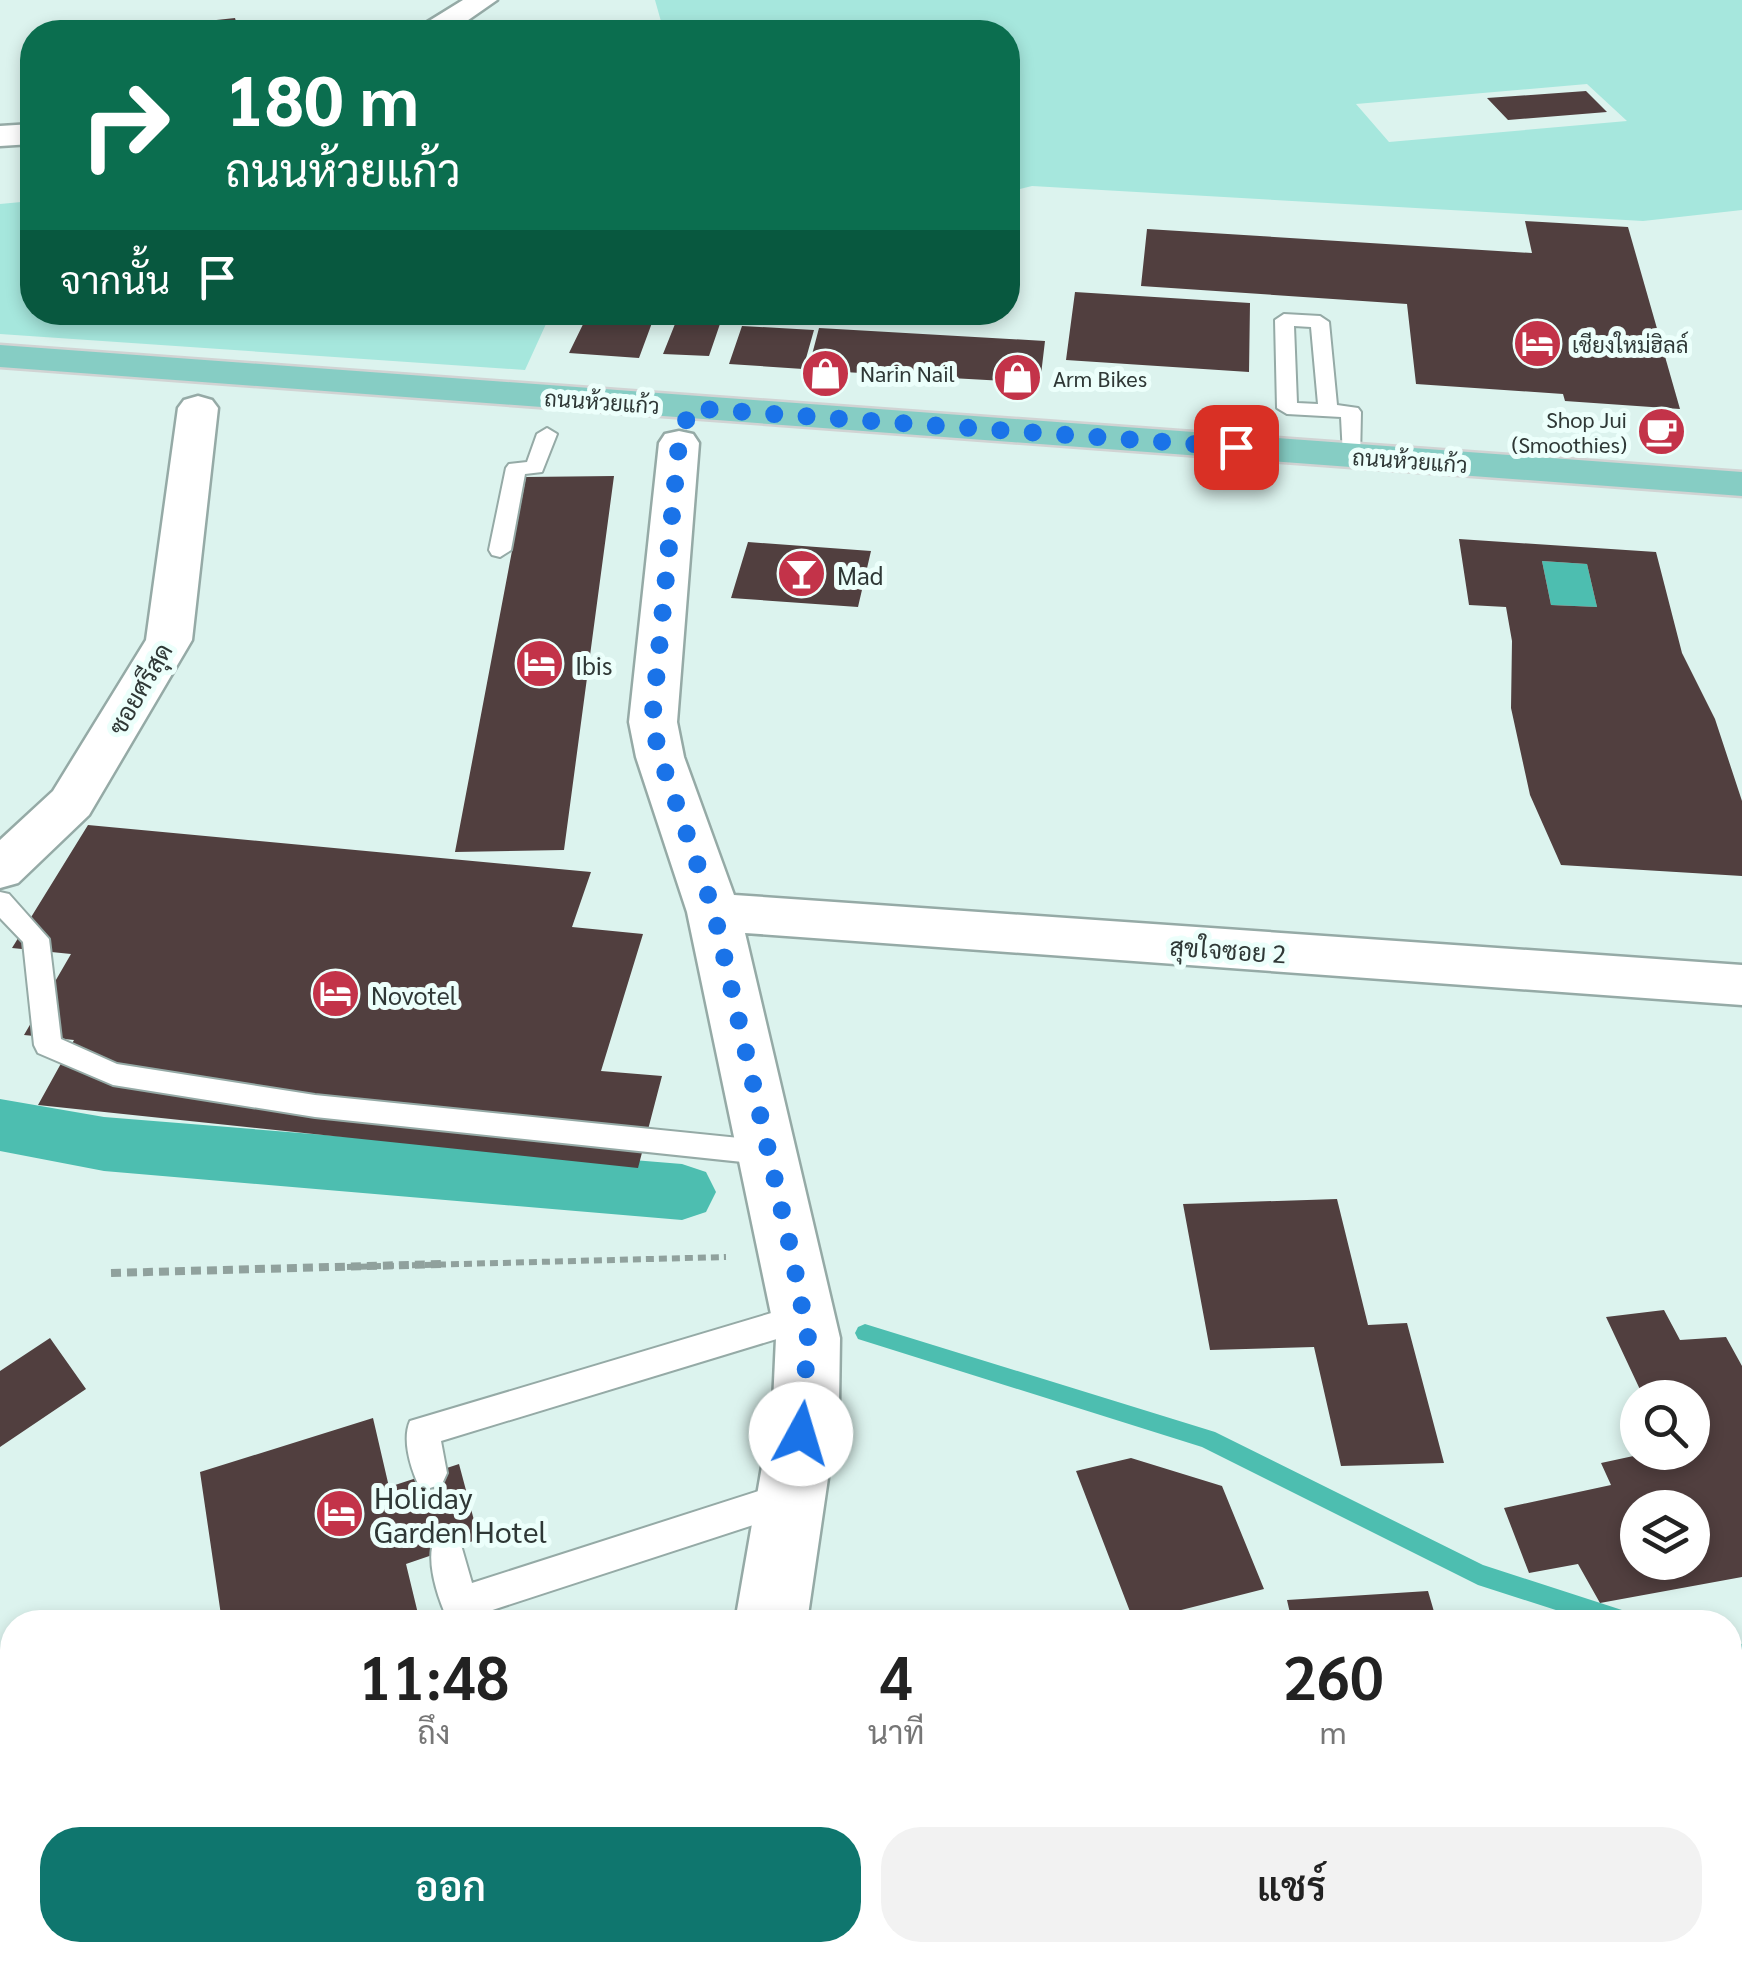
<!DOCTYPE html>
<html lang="th">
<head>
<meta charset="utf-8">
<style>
  body { margin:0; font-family:Georgia,Sarabun,serif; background:#f2f2f2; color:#222; height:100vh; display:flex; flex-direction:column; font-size:38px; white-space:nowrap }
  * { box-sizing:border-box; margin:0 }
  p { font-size:32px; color:#767676 }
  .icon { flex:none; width:55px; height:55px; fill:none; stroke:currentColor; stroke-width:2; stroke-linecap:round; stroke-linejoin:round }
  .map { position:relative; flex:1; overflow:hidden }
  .details { position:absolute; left:0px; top:1610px; width:1742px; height:352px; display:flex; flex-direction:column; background:#fff; border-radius:40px 40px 0 0; box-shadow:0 5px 15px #0003 }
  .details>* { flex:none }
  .top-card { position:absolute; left:20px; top:20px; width:1000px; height:305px; border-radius:40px; box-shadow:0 5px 15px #0003; background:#0b6e4f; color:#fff; overflow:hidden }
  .tools { position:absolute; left:1620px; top:1380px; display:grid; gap:20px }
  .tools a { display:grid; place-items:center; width:90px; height:90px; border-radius:50%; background:#fff; box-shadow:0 5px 15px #0003; font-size:50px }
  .pin { position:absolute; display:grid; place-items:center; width:85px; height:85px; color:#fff; margin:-42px; border-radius:20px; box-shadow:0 5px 15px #0006 }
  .me { position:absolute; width:110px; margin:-55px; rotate:6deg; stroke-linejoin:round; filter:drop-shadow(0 0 8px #0008) }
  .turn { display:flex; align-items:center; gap:35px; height:210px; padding:0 40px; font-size:45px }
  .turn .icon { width:130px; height:130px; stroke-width:2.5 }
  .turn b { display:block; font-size:70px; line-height:85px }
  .then { display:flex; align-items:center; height:95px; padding:0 40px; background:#0003; gap:20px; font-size:38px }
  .eta { display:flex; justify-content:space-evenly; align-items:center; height:170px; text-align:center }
  .eta b { font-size:60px; font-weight:600; line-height:70px }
  .action { display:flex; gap:20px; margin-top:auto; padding:20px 40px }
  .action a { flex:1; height:115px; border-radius:40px; background:#0f766e; color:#fff; font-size:40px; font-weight:600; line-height:115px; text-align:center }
  .action a+a { background:#f2f2f2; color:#222 }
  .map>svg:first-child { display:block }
</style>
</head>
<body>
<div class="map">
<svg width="1742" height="1962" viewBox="0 0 1742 1962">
  <rect width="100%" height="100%" fill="#dcf3ee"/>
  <path fill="#a6e7dd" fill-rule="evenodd" d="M655 0H1742V210L1643 221 1032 186 1008 192V32H664ZM1587 84 1627 121 1389 142 1356 104Z
    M32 201V312L551 313 525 370 0 334V204Z"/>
  <path fill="#4dbeb0" d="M1542 561 1587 564 1597 607 1551 605Z"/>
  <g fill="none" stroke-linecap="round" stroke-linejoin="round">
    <path fill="#4dbeb0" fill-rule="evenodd" d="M865 1324 1215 1432 1483 1565 1625 1611 1633 1614 1636 1622H1593L1478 1585 1202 1447 858 1339 855 1333 858 1327Z
      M1730 1641 1742 1644V1666L1730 1663Z"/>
    <path fill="#4dbeb0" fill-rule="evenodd" d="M0 1099 104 1117 682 1164 706 1172 716 1192 706 1212 682 1220 104 1171 0 1151Z"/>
  </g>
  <path fill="#513f3f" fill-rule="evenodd" d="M235 18 239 32H181L179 24Z
    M1586 91 1607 112 1508 120 1487 98Z
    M1525 221 1628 227 1680 409 1565 401 1563 394 1416 384 1407 304 1141 286 1147 229 1532 253Z
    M1075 292 1250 303 1249 372 1066 360Z
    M589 312H656L639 358 569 353Z
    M677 319 721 321 709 356 663 354Z
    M742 326 814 330 803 369 729 364Z
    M819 328 1045 341 1040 383 808 370Z
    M614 476 564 850 455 852 526 477Z
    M1459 539 1656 552 1682 653 1715 719 1742 801V876L1561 865 1530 795 1511 708 1512 641 1506 607 1469 605ZM1542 561 1587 564 1597 607 1551 605Z
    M748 542 871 551 858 607 731 598Z
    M88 825 591 872 572 927 643 934 601 1071 662 1076 638 1168 38 1105 74 1040 24 1035 71 954 12 948Z
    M1337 1199 1368 1325 1407 1323 1444 1463 1341 1466 1314 1347 1210 1350 1183 1204Z
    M1664 1310 1680 1340 1726 1337 1742 1366V1577L1600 1603 1578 1564 1529 1573 1504 1508 1611 1485 1601 1463 1652 1452H1692V1398H1644L1606 1317ZM1638 1508H1692V1562H1638Z
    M50 1338 86 1389 0 1447V1371Z
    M373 1418 389 1487 459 1464 479 1539 406 1564 420 1622H222L200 1472Z
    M1131 1458 1222 1486 1264 1589 1134 1622 1076 1471Z
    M1428 1591 1437 1622H1292L1287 1600Z
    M12 1844V1929L0 1933V1849Z
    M1742 1935V1962H1687L1712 1950H1730V1941Z
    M150 1950H302L304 1962H119Z
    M1000 1950H1240L1245 1962H967Z"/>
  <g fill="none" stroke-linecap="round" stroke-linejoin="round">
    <defs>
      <path id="service" d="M1284 314 1320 316 1329 322 1337 405 1358 408 1361 412 1360 460 1353 462 1343 456 1341 417 1287 414 1277 408 1275 320ZM1294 326 1311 327 1318 404 1297 403Z
        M547 428 557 434 542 472 525 474 511 550 500 557 492 555 489 550 506 468 509 464 527 462 537 434Z
        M0 892 9 894 49 939 61 1039 117 1064 315 1095 770 1141 781 1145 785 1153 781 1161 770 1165 315 1117 113 1085 38 1053 34 1045 23 942 0 918Z
        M805 1303 816 1307 821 1317 816 1327 441 1441 447 1473 442 1484 430 1488 418 1484C410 1466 402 1439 410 1421Z
        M790 1481 802 1486 807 1497 802 1508 790 1513 459 1621 446 1616C437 1595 425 1559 435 1538L447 1534 459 1538 472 1583Z"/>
      <path id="minor" d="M463 0H497L451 32H417L421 26Z
        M32 124V144L0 146V126Z
        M198 396 212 400 218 408 192 640 89 815 18 883 0 888V840L53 791 146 640 178 408 184 400Z
        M679 431 693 434 699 443 677 722 684 757 734 895 1742 965V1005L745 933 840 1338 839 1403 807 1622H735L773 1403 776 1338 687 912 636 757 629 722 659 443 665 434Z
        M678 1950H760L758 1962H676Z"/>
      <path id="primary" d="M0 345 1742 472V496L0 367Z"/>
    </defs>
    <use href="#service" stroke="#95aaa6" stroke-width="4"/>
    <use href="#minor" stroke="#95aaa6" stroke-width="5"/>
    <use href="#primary" stroke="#d1d3d3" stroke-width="5"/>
    <path stroke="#90a19d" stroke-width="6" stroke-dasharray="8 5" stroke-linecap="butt" d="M347 1267 726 1257"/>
    <path stroke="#90a19d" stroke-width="8" stroke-dasharray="10 6" stroke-linecap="butt" d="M111 1273 443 1264"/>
    <use href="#service" fill="#fff" fill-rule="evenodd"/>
    <use href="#minor" fill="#fff" fill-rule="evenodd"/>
    <use href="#primary" fill="#86cdc4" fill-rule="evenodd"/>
  </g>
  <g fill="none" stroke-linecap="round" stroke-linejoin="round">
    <path stroke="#1a73e8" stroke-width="18" stroke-dasharray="0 32.4" d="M801 1434 808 1338 792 1255 714 912 660 757 652 722 679 443 690 408 1236 447"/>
  </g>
  <defs>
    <symbol id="hotel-disc" viewBox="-11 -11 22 22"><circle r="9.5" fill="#c33349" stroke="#ecfffb"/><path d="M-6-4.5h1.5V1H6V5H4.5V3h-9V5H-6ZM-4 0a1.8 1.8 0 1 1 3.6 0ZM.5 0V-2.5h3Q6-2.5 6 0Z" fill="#fff"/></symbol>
    <symbol id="shop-disc" viewBox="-11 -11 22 22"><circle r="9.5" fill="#c33349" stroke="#ecfffb"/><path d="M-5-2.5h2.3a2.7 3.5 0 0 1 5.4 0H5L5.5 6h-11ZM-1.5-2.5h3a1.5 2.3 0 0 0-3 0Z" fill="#fff"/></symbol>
    <symbol id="cafe-disc" viewBox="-11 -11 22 22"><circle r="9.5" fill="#c33349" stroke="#ecfffb"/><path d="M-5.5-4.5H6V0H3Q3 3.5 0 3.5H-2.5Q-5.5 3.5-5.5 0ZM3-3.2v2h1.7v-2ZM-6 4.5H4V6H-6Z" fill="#fff"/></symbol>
    <symbol id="bar-disc" viewBox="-11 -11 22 22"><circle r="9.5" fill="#c33349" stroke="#ecfffb"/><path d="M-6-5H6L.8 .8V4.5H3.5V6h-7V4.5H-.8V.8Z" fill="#fff"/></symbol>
  </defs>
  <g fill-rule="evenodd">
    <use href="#hotel-disc" x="1510" y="316" width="55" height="55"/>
    <use href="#shop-disc" x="798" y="346" width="55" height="55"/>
    <use href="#shop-disc" x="990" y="350" width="55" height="55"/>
    <use href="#cafe-disc" x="1634" y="404" width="55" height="55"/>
    <use href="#bar-disc" x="774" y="546" width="55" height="55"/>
    <use href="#hotel-disc" x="512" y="636" width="55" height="55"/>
    <use href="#hotel-disc" x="308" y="966" width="55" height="55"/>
    <use href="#hotel-disc" x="312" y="1486" width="55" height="55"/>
  </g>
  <g text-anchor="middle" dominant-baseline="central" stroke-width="10" stroke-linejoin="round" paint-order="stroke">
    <g font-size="22" fill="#2f3836" stroke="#ecfffb" text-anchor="start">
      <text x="1572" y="344">เชียงใหม่ฮิลล์</text>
      <text x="860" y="373">Narin Nail</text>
      <text x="1053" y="378">Arm Bikes</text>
      <text x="1627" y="419" text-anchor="end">Shop Jui<tspan x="1627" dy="25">(Smoothies)</tspan></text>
    </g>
    <g font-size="22" fill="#2f3836" stroke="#ecfffb">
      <text transform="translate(602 401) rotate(4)">ถนนห้วยแก้ว</text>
      <text transform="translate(1410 460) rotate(4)">ถนนห้วยแก้ว</text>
    </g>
    <g font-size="25" fill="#2f3836" stroke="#ecfffb" text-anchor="start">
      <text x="837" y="574">Mad</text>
      <text x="575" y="664">Ibis</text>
      <text x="371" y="994">Novotel</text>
    </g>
    <g font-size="25" fill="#2f3836" stroke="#ecfffb">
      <text transform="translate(139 688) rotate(-60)">ซอยศรีสุด</text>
      <text transform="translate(1228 949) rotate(4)">สุขใจซอย 2</text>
    </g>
    <g font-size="30" fill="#2f3836" stroke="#ecfffb" text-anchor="start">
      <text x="374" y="1496">Holiday<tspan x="374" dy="34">Garden Hotel</tspan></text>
    </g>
  </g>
</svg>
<div class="tools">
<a><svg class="icon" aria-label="search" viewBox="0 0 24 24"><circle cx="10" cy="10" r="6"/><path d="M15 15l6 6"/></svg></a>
<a><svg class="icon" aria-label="layers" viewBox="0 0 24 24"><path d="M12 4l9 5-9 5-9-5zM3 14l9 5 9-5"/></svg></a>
</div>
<div class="pin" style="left:1236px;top:447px;background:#d93025"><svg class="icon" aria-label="arrive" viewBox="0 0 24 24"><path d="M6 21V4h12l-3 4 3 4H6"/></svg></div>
<svg class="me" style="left:801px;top:1434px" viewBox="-20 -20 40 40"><circle r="19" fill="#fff"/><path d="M0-13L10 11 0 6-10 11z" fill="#1a73e8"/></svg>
<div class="top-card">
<div class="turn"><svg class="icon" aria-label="right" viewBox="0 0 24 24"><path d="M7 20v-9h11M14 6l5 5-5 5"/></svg><div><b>180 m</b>ถนนห้วยแก้ว</div></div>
<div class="then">จากนั้น<svg class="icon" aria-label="arrive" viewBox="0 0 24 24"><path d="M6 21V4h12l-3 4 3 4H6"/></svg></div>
</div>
<section class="details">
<div class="eta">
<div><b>11:48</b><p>ถึง</p></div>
<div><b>4</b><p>นาที</p></div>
<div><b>260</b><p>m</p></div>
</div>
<div class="action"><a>ออก</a><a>แชร์</a></div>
</section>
</div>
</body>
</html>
